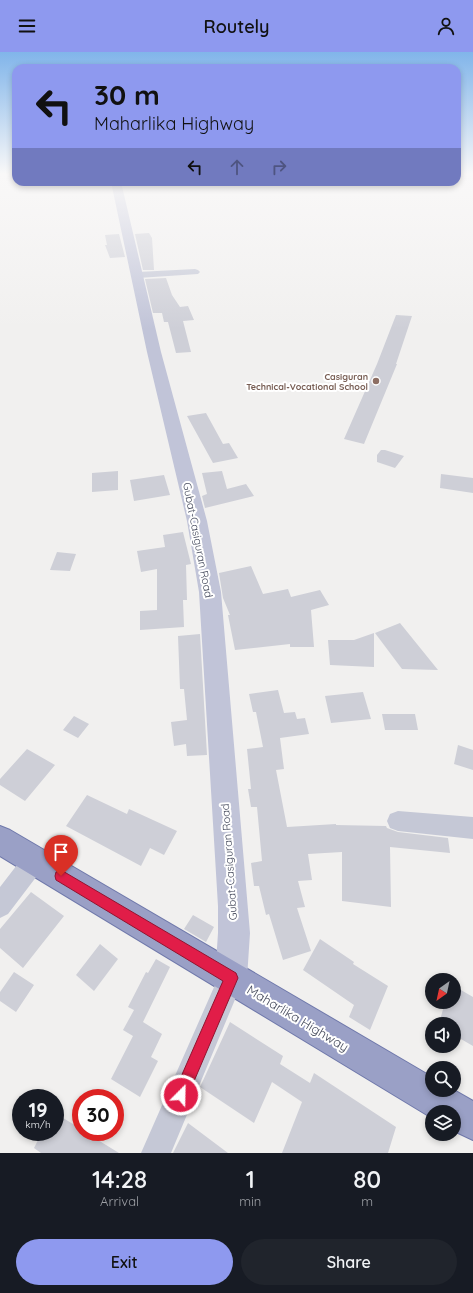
<!DOCTYPE html>
<html lang="en">
<head>
<meta charset="utf-8">
<style>
  body { margin:0; font-family:Quicksand,sans-serif; background:#20242c; color:#f1f3f6; height:100vh; display:flex; flex-direction:column; font-size:15px; white-space:nowrap }
  * { box-sizing:border-box; margin:0 }
  p { font-size:13px; color:#9ea1a6 }
  .icon { flex:none; width:22px; height:22px; fill:none; stroke:currentColor; stroke-width:2; stroke-linecap:round; stroke-linejoin:round }
  .map { position:relative; height:1101px; overflow:hidden }
  .side { display:flex; flex-direction:column; background:#171b24; flex:1 }
  .side>* { flex:none }
  .hud { position:absolute; left:12px; top:12px; width:449px; height:122px; border-radius:12px; box-shadow:0 2px 6px #0003; background:#8e99ef; color:#111; overflow:hidden }
  .needle { width:26px; rotate:213deg }
  .fabs { position:absolute; left:425px; top:921px; display:grid; gap:8px }
  .fabs a { display:grid; place-items:center; width:36px; height:36px; border-radius:50%; background:#171b24; box-shadow:0 2px 6px #0003; font-size:20px }
  .speed { position:absolute; left:12px; top:1037px; display:flex; gap:8px; font-size:20px; font-weight:700; text-align:center }
  .speed>* { display:grid; place-content:center; width:52px; height:52px; border-radius:50%; background:#171b24; box-shadow:0 2px 6px #0003; line-height:1 }
  .speed small { font-size:10px; font-weight:400 }
  .speed .limit { border:6px solid #d22; background:#fff; color:#111 }
  .pin { position:absolute; display:grid; place-items:center; width:34px; height:34px; color:#fff; margin:-41px -17px; border-radius:50% 50% 50% 0; rotate:-45deg; box-shadow:0 0 4px #0007 }
  .pin .icon { rotate:45deg }
  .me { position:absolute; width:44px; margin:-22px; rotate:23deg; stroke-linejoin:round; filter:drop-shadow(0 0 3px #0008) }
  .turn { display:flex; align-items:center; gap:14px; height:84px; padding:0 16px; font-size:18px }
  .turn .icon { width:52px; height:52px; stroke-width:2.5 }
  .turn b { display:block; font-size:28px; line-height:34px }
  .lanes { display:flex; align-items:center; height:38px; padding:0 16px; background:#0003; justify-content:center; gap:20px; direction:ltr }
  .lanes .off { opacity:.35 }
  .eta { display:flex; justify-content:space-evenly; align-items:center; height:68px; text-align:center }
  .eta b { font-size:24px; font-weight:600; line-height:28px }
  .action { display:flex; gap:8px; margin-top:auto; padding:8px 16px }
  .action a { flex:1; height:46px; border-radius:24px; background:#8e99ef; color:#111; font-size:16px; font-weight:600; line-height:46px; text-align:center }
  .action a+a { background:#20242c; color:#f1f3f6 }
  header { display:flex; justify-content:space-between; align-items:center; height:52px; padding:0 16px; background:#8e99ef; color:#111; font-size:18px; font-weight:600 }
  .map>svg:first-child { display:block }
</style>
</head>
<body>
<header><svg class="icon" aria-label="menu" viewBox="0 0 24 24"><path d="M4 6h16M4 12h16M4 18h16"/></svg>Routely<svg class="icon" aria-label="person" viewBox="0 0 24 24"><circle cx="12" cy="8" r="4"/><path d="M4 21q1-7 8-7t8 7"/></svg></header>
<div class="map">
<svg width="473" height="1101" viewBox="0 0 473 1101">
  <rect width="100%" height="100%" fill="#f1f0ef"/>
  <path fill="#cecfd7" d="M149 181 152 186 154 218H143L135 182Z
    M119 182 125 205 110 206 105 193H107L105 183Z
    M166 226 172 243 180 255 188 254 194 268 183 269 191 300 176 301 168 270H164L162 261H153L145 227Z
    M396 263 412 264 396 312H397L364 392 344 387 377 312Z
    M206 361 223 392 229 391 238 406 213 411 187 364Z
    M381 398H385L404 404 395 416 377 410V403Z
    M118 419V438L92 440V421Z
    M222 419 227 437 246 432 254 444 205 456 202 444 207 442 202 421Z
    M441 422 473 426V441L440 436Z
    M164 423 170 443 134 449 130 428Z
    M183 480 191 512 186 513 187 548H183L184 575 140 578V559L157 558V517L141 520 137 499 165 495 163 483Z
    M57 500 76 502 70 519 50 518Z
    M251 514 263 542 288 537 291 545 320 538 329 553 311 558 314 595H290V592L235 598 228 563H230L223 546 219 521Z
    M400 571 438 618 402 617 375 581Z
    M374 581V615L330 613 328 588H354Z
    M200 582 207 703 187 704 186 692 174 694 171 670 187 668 184 637H180L178 584Z
    M278 638 284 661 295 660 297 667 305 666 309 682 280 686 284 717 276 718 287 775 336 772V773L386 774 387 776 398 780 448 786 450 801 390 795 391 855 342 849V800L308 802 312 828 298 829 305 855 297 856 311 899 283 908 269 862 266 863 259 834H254L251 811 262 809 257 755H251L248 737H251L247 697 263 695 256 660H253L249 642Z
    M363 640 371 667 331 671 325 644Z
    M382 662H415L418 678H385Z
    M74 664 89 672 78 686 63 678Z
    M458 693 473 698V718L454 712Z
    M27 697 55 713 25 749 0 733V727Z
    M87 743 127 762 129 757 177 779 164 803 150 796 141 814 66 774Z
    M31 840 64 864 23 916 0 896V877Z
    M193 863 214 875 206 890 184 877Z
    M320 887 354 910 353 912 388 934 370 978 349 965 354 953 303 918Z
    M100 892 118 907 94 939 76 923Z
    M156 907 170 915 143 970 162 982 151 1005 158 1009 140 1045 111 1027 133 984 123 978 134 958 128 955 146 920 148 921Z
    M14 920 34 933 16 960 0 949V940Z
    M454 934 473 945V994L454 983V972H439L445 950H454Z
    M230 970 283 1004 280 1012 310 1031 314 1021 396 1075 388 1101H282L302 1050 272 1030 254 1071 200 1035Z
    M55 1061 81 1077V1080H85L119 1101H41L34 1096 42 1080H55Z
    M188 1071 228 1101H173Z"/>
  <g fill="none" stroke-linecap="round" stroke-linejoin="round">
    <defs>
      <path id="trunk" d="M0 774 10 778 432 1025V1038H454L473 1049V1088L454 1079V1060H432V1066L0 804Z"/>
    </defs>
    <use href="#trunk" stroke="#7079ab" stroke-width="2"/>
    <path fill="#c5c8d6" fill-rule="evenodd" d="M195 217 198 218 200 220 198 222 138 226 133 223 138 220Z
      M398 759 473 765V787L398 779 390 776 387 769 390 762Z
      M35 797 43 800 46 808 43 816 8 862 0 866V835L27 800Z
      M231 913 240 917 244 926 171 1101H141L222 917Z"/>
    <path fill="#c1c4d8" fill-rule="evenodd" d="M111 130H121L161 300 207 469 221 540 250 881 247 926 243 938 231 942 219 938 215 926 218 881V854L199 540 187 469 147 300Z"/>
    <use href="#trunk" fill="#9aa0c6" fill-rule="evenodd"/>
  </g>
  <linearGradient id="sky" x2="0" y2="1"><stop stop-color="#81b5ea"/><stop offset="0.44" stop-color="#f9f8f8"/><stop offset="1" stop-color="#f9f8f8" stop-opacity="0"/></linearGradient>
  <rect width="473" height="277" fill="url(#sky)"/>
  <path fill="#e11d48" stroke="#92132f" d="M61 818 236 921 238 926 186 1048 181 1050 176 1048 173 1043 223 929 56 828 55 824 56 820Z"/>
  <circle fill="#8d6e63" stroke="#fff" stroke-width="1.5" cx="376" cy="329" r="4"/>
  <g text-anchor="middle" dominant-baseline="central" stroke-width="4" stroke-linejoin="round" paint-order="stroke">
    <g font-size="9" font-weight="bold" fill="#785e54" stroke="#fff" text-anchor="end">
      <text x="368" y="324">Casiguran<tspan x="368" dy="10">Technical-Vocational School</tspan></text>
    </g>
    <g font-size="11" fill="#464b5d" stroke="#fff">
      <text transform="translate(198 488) rotate(79)">Gubat-Casiguran Road</text>
      <text transform="translate(229 810) rotate(-94)">Gubat-Casiguran Road</text>
    </g>
    <g font-size="13" fill="#464b5d" stroke="#fff">
      <text transform="translate(298 966) rotate(31)">Maharlika Highway</text>
    </g>
  </g>
</svg>
<div class="fabs">
<a><svg class="needle" viewBox="-14 -14 28 28"><path d="M0-13l5 13h-10z" fill="#e53935"/><path d="M0 13l5-13h-10z" fill="#9ea1a6"/></svg></a>
<a><svg class="icon" aria-label="sound" viewBox="0 0 24 24"><path d="M4 9h4l5-4v14l-5-4H4zM17 9q2 3 0 6"/></svg></a>
<a><svg class="icon" aria-label="search" viewBox="0 0 24 24"><circle cx="10" cy="10" r="6"/><path d="M15 15l6 6"/></svg></a>
<a><svg class="icon" aria-label="layers" viewBox="0 0 24 24"><path d="M12 4l9 5-9 5-9-5zM3 14l9 5 9-5"/></svg></a>
</div>
<div class="speed"><div>19<small>km/h</small></div><div class="limit">30</div></div>
<div class="pin" style="left:61px;top:824px;background:#d93025"><svg class="icon" aria-label="arrive" viewBox="0 0 24 24"><path d="M6 21V4h12l-3 4 3 4H6"/></svg></div>
<svg class="me" style="left:181px;top:1043px" viewBox="-20 -20 40 40"><circle r="17" fill="#e11d48" stroke="#fff" stroke-width="3"/><path d="M0-11L8 9 0 5-8 9z" fill="#fff"/></svg>
<div class="hud">
<div class="turn"><svg class="icon" aria-label="left" viewBox="0 0 24 24"><path d="M17 20v-9H6M10 6l-5 5 5 5"/></svg><div><b>30 m</b>Maharlika Highway</div></div>
<div class="lanes"><svg class="icon" aria-label="left" viewBox="0 0 24 24"><path d="M17 20v-9H6M10 6l-5 5 5 5"/></svg><svg class="icon off" aria-label="ahead" viewBox="0 0 24 24"><path d="M12 20V5M6 11l6-6 6 6"/></svg><svg class="icon off" aria-label="right" viewBox="0 0 24 24"><path d="M7 20v-9h11M14 6l5 5-5 5"/></svg></div>
</div>
</div>
<section class="side">
<div class="eta">
<div><b>14:28</b><p>Arrival</p></div>
<div><b>1</b><p>min</p></div>
<div><b>80</b><p>m</p></div>
</div>
<div class="action"><a>Exit</a><a>Share</a></div>
</section>
</body>
</html>
